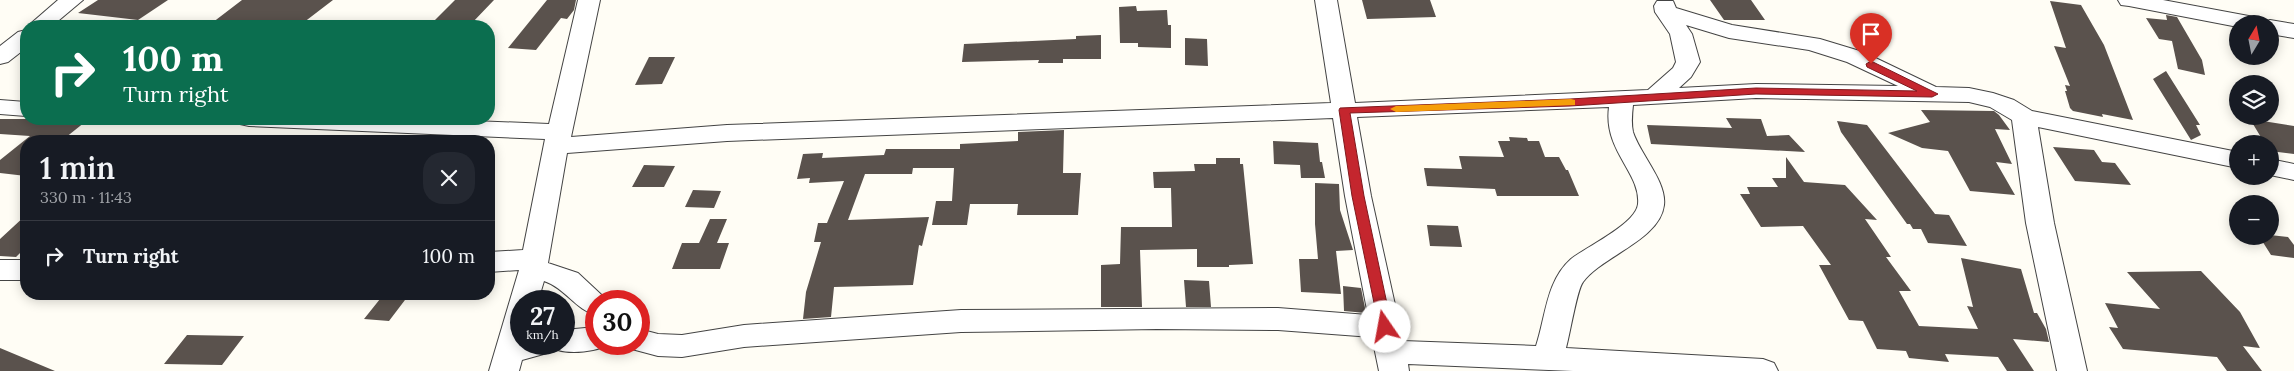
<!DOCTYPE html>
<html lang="en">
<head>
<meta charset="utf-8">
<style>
  body { margin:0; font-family:Lora,serif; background:#242831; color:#f1f3f6; height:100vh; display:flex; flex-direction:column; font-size:19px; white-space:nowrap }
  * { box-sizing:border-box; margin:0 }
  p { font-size:16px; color:#9ea1a6 }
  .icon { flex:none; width:28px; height:28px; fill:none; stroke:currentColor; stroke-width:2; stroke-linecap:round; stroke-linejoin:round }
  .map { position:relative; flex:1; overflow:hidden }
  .panel { position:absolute; left:20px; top:135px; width:475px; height:165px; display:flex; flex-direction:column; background:#171b24; border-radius:20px; box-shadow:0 2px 12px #0003 }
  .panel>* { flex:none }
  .banner { position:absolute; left:20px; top:20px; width:475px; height:105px; border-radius:20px; box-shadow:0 2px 12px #0003; background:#0b6e4f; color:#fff; overflow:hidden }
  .needle { width:32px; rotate:10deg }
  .controls { position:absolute; left:2229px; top:15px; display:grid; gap:10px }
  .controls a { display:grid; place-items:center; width:50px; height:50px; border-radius:50%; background:#171b24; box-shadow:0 2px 12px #0003; font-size:25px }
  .speed { position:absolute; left:510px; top:290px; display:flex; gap:10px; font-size:25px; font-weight:700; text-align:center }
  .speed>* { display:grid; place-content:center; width:65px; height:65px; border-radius:50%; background:#171b24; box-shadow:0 2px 12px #0003; line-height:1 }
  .speed small { font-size:12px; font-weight:400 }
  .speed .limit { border:8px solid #d22; background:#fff; color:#111 }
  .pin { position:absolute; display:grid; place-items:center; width:42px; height:42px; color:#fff; margin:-51px -21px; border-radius:50% 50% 50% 0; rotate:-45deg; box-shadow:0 0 5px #0007 }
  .pin .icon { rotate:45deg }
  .me { position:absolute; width:55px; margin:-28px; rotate:348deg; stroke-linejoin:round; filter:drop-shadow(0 0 4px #0008) }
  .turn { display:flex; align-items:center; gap:18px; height:105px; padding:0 20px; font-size:22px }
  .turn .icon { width:65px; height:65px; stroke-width:2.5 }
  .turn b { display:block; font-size:35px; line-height:42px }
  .round { display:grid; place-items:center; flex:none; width:52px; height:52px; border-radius:20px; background:#242831 }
  .headline { display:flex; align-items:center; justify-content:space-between; height:85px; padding:0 20px }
  h1 { font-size:30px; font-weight:600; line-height:38px }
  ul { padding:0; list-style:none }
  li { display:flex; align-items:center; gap:15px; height:70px; padding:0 20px; border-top:1px solid #363941 }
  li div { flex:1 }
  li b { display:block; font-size:19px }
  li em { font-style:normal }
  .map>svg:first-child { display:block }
</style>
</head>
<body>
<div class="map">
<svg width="2294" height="371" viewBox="0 0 2294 371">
  <rect width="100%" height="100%" fill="#fffdf5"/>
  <path fill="#5a524d" d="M98 0H168L138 20 78 13Z
    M242 0H333L299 26H208Z
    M455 0H494L471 24 434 21Z
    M547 0H576L574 10 567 19 561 18 536 50 508 48Z
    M1362 0H1430L1436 17 1367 19Z
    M1710 0H1751L1765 20H1724Z
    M2050 1 2081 5 2104 45 2133 120 2102 114 2103 117 2073 111 2070 108 2065 91H2067L2065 85 2070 86 2054 46 2066 48Z
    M1136 6 1137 11 1167 10 1168 25H1171V48L1138 47V43H1120L1119 7Z
    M2166 15 2177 17 2202 60 2205 75 2178 69 2172 41 2159 39 2146 18 2167 20Z
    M1101 35V59H1063V63H1038L1039 60 962 62 964 44 1076 39V36Z
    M1185 38 1207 39 1208 66 1185 65Z
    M649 57H675L662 84 635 85Z
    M2166 71 2200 125H2196L2201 135 2191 140 2153 79Z
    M1921 110 1994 111 1999 115 2010 130 1995 129 2012 164 1996 162 2015 195 1970 191 1948 151 1922 148 1888 133 1930 122Z
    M1726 118 1761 119 1767 136 1789 135 1805 152 1651 144 1647 125 1732 128Z
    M0 119H41L85 122 65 138H56L52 141H26V176L0 173V160L30 136 0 134Z
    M2250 119 2294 126V154L2270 151V144H2265Z
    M1837 121 1867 125 1935 214 1949 215 1967 246 1928 243 1921 229H1913L1910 224H1907L1841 132Z
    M1064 130 1063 173H1081L1078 215H1017L1018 204H970L967 225H932L936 201H952L954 168H913L912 174H865L848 220 929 217 922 246 919 245 913 285 834 287 831 317 803 319 806 292 821 242H814L818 223H827L844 181 809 183 810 178 797 179 803 154 823 153 822 158 884 155 886 149H960V144L1018 141V132Z
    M1509 137 1527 138 1528 141H1539L1545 157H1559L1566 170H1568L1579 196H1497L1495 189 1427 186 1424 168 1462 169 1459 156 1504 157 1498 141H1510Z
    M1273 141 1318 143 1320 162H1322L1325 178H1301L1300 165 1274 164Z
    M2053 147 2094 150 2102 162 2115 163 2131 185 2075 181Z
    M1786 157 1804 182 1845 185 1877 220 1865 219 1891 257H1886L1911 291H1899L1919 326 1978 329 1967 306 1973 307 1961 258 2021 269 2034 313H2037L2046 329 2049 342 2013 339 2034 371H2007L1998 357 1945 354 1949 362 1909 358 1906 351 1877 349 1863 321 1849 320 1819 265H1831L1803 226 1761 227 1740 194H1750L1747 187H1778L1772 178H1786Z
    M1216 158H1240V164H1243L1253 264 1229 265V267H1197V249L1140 250 1142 307H1101V265L1120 264 1121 227H1172L1171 188H1154L1153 172 1195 171 1194 164H1216Z
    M644 165 675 166 664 187H632Z
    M1315 183 1339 184 1340 210 1353 250 1336 251 1341 294 1301 292 1299 259H1318L1315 224Z
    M693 190 721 191 714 208 685 207Z
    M26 215V247L16 257 0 256V239Z
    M710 219H727L717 243H729L720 269H672L682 243H699Z
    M1427 225 1458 226 1462 247 1430 246Z
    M2270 235 2288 237 2294 245V258L2271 255 2259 236Z
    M2201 271 2240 312 2260 348 2243 346 2262 371H2227L2217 357 2123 349 2109 327 2118 328 2105 303 2160 309 2127 272Z
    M1184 280 1209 281 1211 307H1186Z
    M1343 286 1361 288 1366 313 1344 311Z
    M384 294 408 296 389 321 364 319Z
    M187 335 244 336 222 365 164 364Z
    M0 348 55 371H0Z"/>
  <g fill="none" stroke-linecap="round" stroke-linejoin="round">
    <defs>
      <path id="minor" d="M58 0H83L52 26H28Z
        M578 0H600L571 137 727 125 1331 103 1315 0H1337L1355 103 1648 90 1673 68 1676 62 1670 34 1655 12 1654 6 1657 1H1673L1676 8 1732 25 1820 39 1863 52 1936 87 1969 88 1993 93 2014 100 2032 111 2238 152V168L2038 127 2054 223 2087 371H2057L2026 223 2012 120 1990 107 1969 102 1756 98 1633 105C1632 114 1631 123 1633 132 1640 154 1667 182 1664 205 1660 240 1602 256 1583 282 1577 289 1570 334 1566 348L1763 359 1774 363 1778 371H1573L1408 364 1409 371H1379L1372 337 1278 330 1157 329 961 332 744 347 682 357 658 356 628 348 626 344H639V329L658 334 682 335 744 325 961 310 1278 308 1368 315 1345 196 1333 118 727 141 567 153 548 263 578 273 608 301H596V315C576 310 565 288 544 281L538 301H521V344H564V330L596 327V344H608C598 352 570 354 558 350L522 360 519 371H489L519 270 489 272V252L523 250 545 139 249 126 240 124 237 119H423L549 124ZM1686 25 1729 38 1809 50 1847 62 1898 86 1756 84 1679 88 1691 77 1700 62 1692 34ZM1609 107C1603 151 1641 173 1638 204 1636 224 1586 247 1571 259 1546 281 1546 316 1536 346L1403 341 1371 196 1357 117Z
        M2118 0H2163L2254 17 2264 22 2270 20 2294 24V38L2270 34V24H2238V27L2129 6 2121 5Z
        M26 30V48L8 62 0 64V46L18 32Z
        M0 100 26 102V116L0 114Z
        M2270 159 2294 164V180L2270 175Z
        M0 260H26V280H0Z"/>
    </defs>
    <use href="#minor" stroke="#444" stroke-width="2"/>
    <use href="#minor" fill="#fff" fill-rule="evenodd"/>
  </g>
  <path fill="#c4262e" stroke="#7f191e" d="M1871 61 1938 94 1932 97 1756 94 1570 106 1350 113 1364 196 1392 327 1385 331 1379 327 1352 196 1339 110 1340 108 1570 99 1756 88 1917 91 1867 67 1866 64Z"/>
  <path fill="#f59e0b" d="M1571 99 1575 100V105L1396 112 1390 109 1396 106Z"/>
</svg>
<div class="controls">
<a><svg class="needle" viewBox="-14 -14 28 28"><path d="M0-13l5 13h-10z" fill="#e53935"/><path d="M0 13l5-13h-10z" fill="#9ea1a6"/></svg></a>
<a><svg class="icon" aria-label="layers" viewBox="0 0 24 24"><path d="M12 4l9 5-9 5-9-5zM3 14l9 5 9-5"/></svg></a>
<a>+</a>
<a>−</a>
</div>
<div class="speed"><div>27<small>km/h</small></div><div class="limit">30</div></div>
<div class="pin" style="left:1871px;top:64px;background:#d93025"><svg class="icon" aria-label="arrive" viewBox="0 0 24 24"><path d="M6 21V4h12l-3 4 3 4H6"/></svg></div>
<svg class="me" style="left:1385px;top:327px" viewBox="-20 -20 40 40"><circle r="19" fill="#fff"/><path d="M0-13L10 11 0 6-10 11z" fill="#c4262e"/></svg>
<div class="banner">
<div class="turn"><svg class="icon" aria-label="right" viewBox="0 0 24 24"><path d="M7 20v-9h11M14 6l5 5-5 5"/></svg><div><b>100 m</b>Turn right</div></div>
</div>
<section class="panel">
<div class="headline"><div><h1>1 min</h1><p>330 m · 11:43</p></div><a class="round"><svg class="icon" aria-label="close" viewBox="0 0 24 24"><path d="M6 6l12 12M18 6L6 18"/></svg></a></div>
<ul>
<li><svg class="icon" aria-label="right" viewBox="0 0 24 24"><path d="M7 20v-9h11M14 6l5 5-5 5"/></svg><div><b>Turn right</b></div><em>100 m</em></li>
</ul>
</section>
</div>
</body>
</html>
